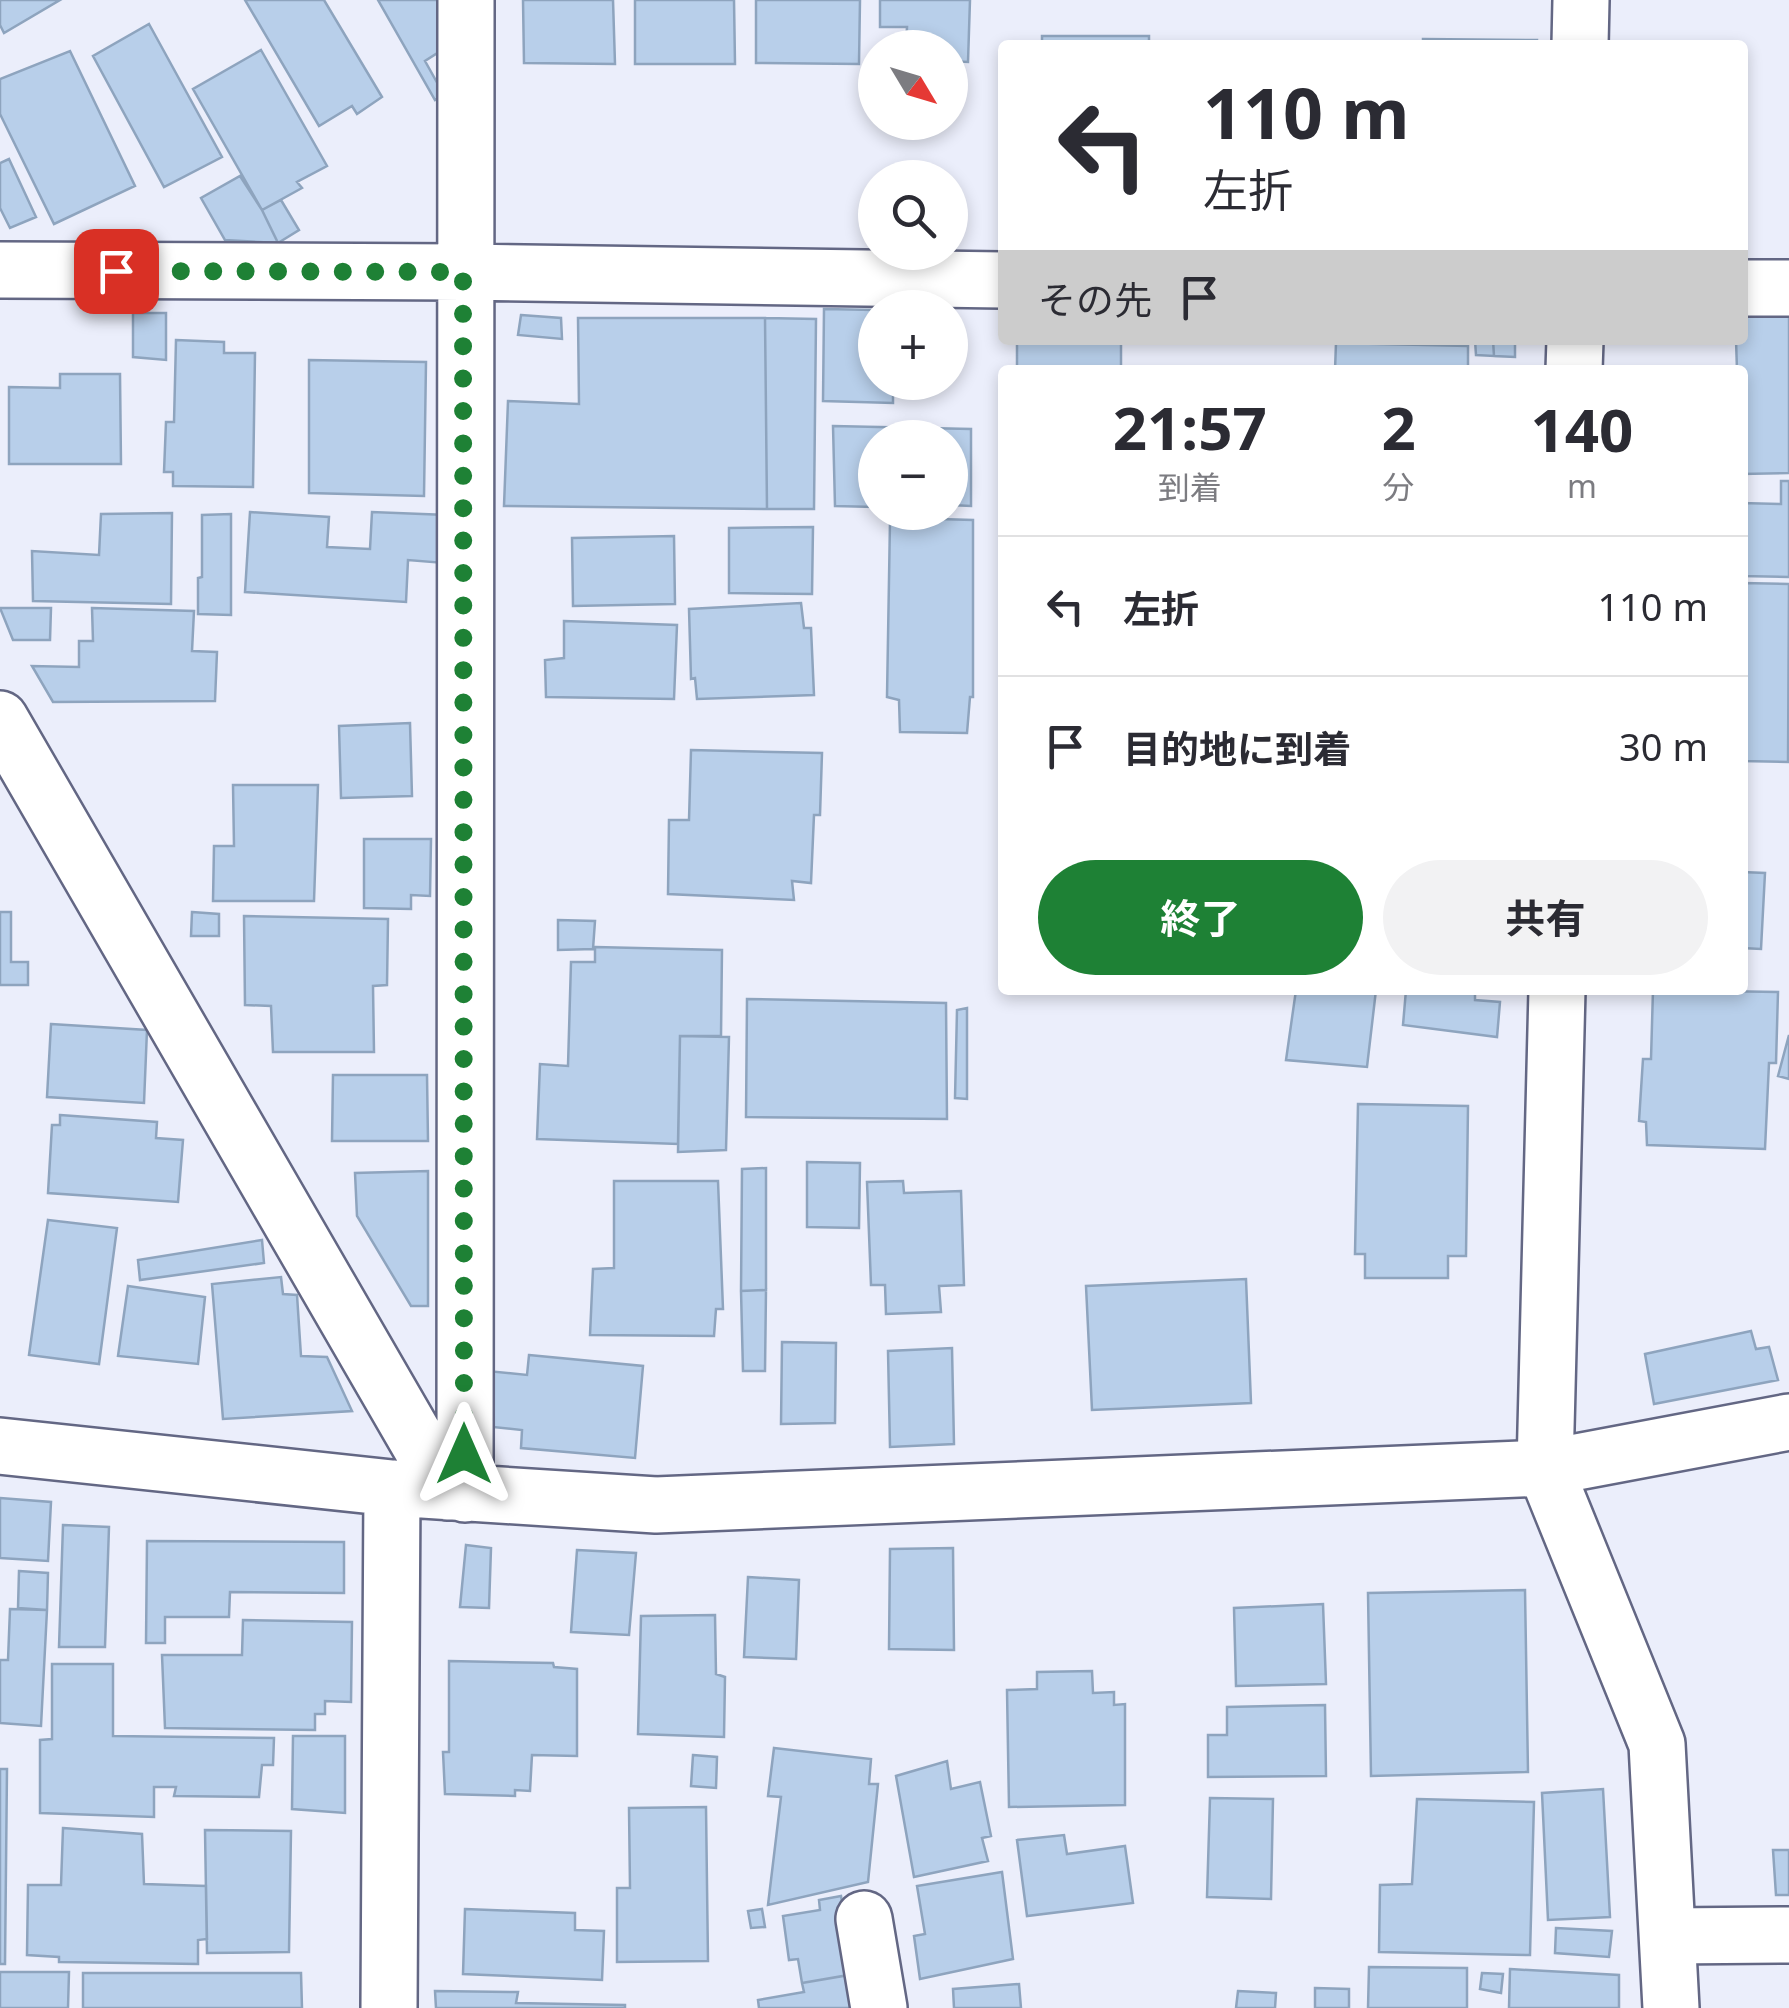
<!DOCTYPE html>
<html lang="ja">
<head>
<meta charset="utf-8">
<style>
  body { margin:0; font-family:"Noto Sans","Noto Sans JP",sans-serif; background:#f2f2f3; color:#2b2b33; height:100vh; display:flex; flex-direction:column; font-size:38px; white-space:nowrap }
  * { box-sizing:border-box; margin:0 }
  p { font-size:32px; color:#7c7c81 }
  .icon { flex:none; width:55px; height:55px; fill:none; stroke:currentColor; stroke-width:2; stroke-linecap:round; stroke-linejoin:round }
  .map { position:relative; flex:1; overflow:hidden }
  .panel { position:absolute; left:998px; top:365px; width:750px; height:630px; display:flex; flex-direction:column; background:#fff; border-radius:10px; box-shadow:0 5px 15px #0003 }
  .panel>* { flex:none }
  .banner { position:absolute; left:998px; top:40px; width:750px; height:305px; border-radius:10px; box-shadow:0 5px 15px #0003; background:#fff; color:#2b2b33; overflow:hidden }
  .needle { width:65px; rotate:128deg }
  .controls { position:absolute; left:858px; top:30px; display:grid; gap:20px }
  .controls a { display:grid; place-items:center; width:110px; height:110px; border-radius:50%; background:#fff; box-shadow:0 5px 15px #0003; font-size:50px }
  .pin { position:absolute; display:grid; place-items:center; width:85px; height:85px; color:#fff; margin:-42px; border-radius:20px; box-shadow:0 5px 15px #0006 }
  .me { position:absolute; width:110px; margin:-55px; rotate:0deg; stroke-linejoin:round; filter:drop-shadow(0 0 8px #0008) }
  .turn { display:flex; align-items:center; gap:35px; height:210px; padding:0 40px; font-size:45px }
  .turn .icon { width:130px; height:130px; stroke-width:2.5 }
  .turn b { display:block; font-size:70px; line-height:85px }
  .then { display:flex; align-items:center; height:95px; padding:0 40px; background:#0003; gap:20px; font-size:38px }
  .eta { display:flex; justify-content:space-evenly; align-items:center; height:170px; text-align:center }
  .eta b { font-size:60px; font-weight:700; line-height:70px }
  .action { display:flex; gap:20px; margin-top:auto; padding:20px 40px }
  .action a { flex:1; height:115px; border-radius:60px; background:#1e8135; color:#fff; font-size:40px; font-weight:700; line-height:115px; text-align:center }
  .action a+a { background:#f2f2f3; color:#2b2b33 }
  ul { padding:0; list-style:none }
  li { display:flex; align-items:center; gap:30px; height:140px; padding:0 40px; border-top:2px solid #e1e1e2 }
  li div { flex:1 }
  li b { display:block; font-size:38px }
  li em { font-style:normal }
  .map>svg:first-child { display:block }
</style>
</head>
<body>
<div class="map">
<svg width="1789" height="2008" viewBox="0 0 1789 2008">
  <rect width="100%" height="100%" fill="#ebeefb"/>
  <path fill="#b8cfea" stroke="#8ea4be" stroke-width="2.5" d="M0 0H60L4 33 0 25Z
    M245 0H324L382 97 357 114 352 106 319 126Z
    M378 0H453V43L425 61 444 95 435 100Z
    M523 0H613L615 64 524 63Z
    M635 0H734L735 64H635Z
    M756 0H860L859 64 756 63Z
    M880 0H970L968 62 950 61V48H906L907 27H880Z
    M149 24 222 157 164 187 93 56Z
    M1042 36H1149V45H1042Z
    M1423 39 1537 40V45H1423Z
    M261 50 327 166 297 182 302 188 262 210 193 89Z
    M70 51 135 186 54 224 0 114V79Z
    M9 159 36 217 10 228 0 208V163Z
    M240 176 262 210 278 243 225 240 201 198Z
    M281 200 299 230 278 243 262 210Z
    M1789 305V473L1742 474V370H1737L1736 340H1742V306Z
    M824 309 875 310V382H893V403L823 401Z
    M133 313H166V360L133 357Z
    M521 315 561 318 562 339 518 335Z
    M578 318H765L767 509 504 506 508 401 579 404Z
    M765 318 816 319 814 509H767Z
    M176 340 224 342V353H255L253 487 173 486V472H164L166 422H174Z
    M1017 340H1121V370H1017Z
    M1475 340H1493L1494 356 1476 355Z
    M1493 340H1515V357L1494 356Z
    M1336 343 1468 346V370H1335Z
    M309 360 426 362 424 496 309 493Z
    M60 374H120L121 464H9V387L60 388Z
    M833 426 971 429V506L950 505V438H875V507L835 506Z
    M1781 481H1789V577L1742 576V503L1781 504Z
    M250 512 329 517 327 547 370 549 372 512 447 515 444 563 408 560 406 602 245 592Z
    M904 512H939V519L973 520V697H970L967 733 900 732 899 700 887 697 890 521 904 519Z
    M172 513 171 604 33 601 32 551 99 555 101 514Z
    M231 514V615L198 614V578L202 577V515Z
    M813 527 812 594 729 593V528Z
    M674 536 675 604 573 606 572 538Z
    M1742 583 1789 584 1788 762 1742 761Z
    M801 603 804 628H811L814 695 697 699 695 678 691 679 689 609Z
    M0 608H51L50 640H13Z
    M92 608 194 611 192 651 217 652 215 701 53 702 32 666 79 667V641H93Z
    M564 621 677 625 674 699 546 697 545 660 564 658Z
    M410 723 412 796 341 798 339 726Z
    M691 750 822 753 820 815H814L811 883 792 881 794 900 668 894 669 820H689Z
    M233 785H318L314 901H213L214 846H234Z
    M364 839H431L430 896 411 895V909L364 908Z
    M1742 872 1765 873 1761 949 1742 948Z
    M0 912H11V962H28V985H0Z
    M192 912 219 914V936H191Z
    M244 916 388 919 387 985 373 986 374 1052H273L271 1006 245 1005Z
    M558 920 595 921 593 949 558 950Z
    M595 947 722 950 721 1036H680L678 1144 537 1139 540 1064 568 1066 571 962H595Z
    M1296 990H1376L1367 1067 1286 1060Z
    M1406 990H1475V1000L1500 1002 1497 1037 1403 1025Z
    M1653 990 1778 992 1776 1063H1769L1765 1149 1647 1145 1646 1122 1639 1121 1643 1059H1651Z
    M747 999 946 1003 947 1119 746 1117Z
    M967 1008V1099L955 1098 957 1010Z
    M51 1024 147 1030 144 1103 47 1097Z
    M1789 1035V1079L1778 1076Z
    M680 1036 729 1037 726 1150 678 1152Z
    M333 1075H427L428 1141H332Z
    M1358 1104 1468 1106 1466 1256H1448V1278H1365V1254H1355Z
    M60 1115 157 1122 156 1138 183 1140 178 1202 48 1193 52 1125H60Z
    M807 1162 860 1163 859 1228 807 1227Z
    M766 1168V1290L741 1291 742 1169Z
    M428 1171V1306H411L357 1216 355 1173Z
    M614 1181H718L723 1309H716L714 1336 590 1335 593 1269 614 1268Z
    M903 1181 904 1193 961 1191 964 1285 939 1286 941 1312 886 1314 885 1285H871L867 1182Z
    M48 1220 117 1228 99 1364 29 1355Z
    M262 1240 264 1263 140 1280 138 1260Z
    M281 1277 283 1294 297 1295 301 1356 327 1357 352 1411 223 1419 212 1284Z
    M1246 1279 1251 1403 1092 1410 1086 1286Z
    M128 1286 205 1297 198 1364 118 1356Z
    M766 1290 765 1371H743L741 1291Z
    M1751 1331 1756 1349 1769 1347 1778 1380 1654 1404 1645 1354Z
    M782 1342 836 1343 835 1423 781 1424Z
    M952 1348 954 1444 890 1447 888 1351Z
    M529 1355 643 1366 635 1458 521 1448 522 1430 483 1426 488 1371 527 1375Z
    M0 1498 51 1502 48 1561 0 1558Z
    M63 1525 109 1527 105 1647H59Z
    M147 1541 344 1542V1593L230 1592 229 1617H165V1643H146Z
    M466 1545 491 1548 489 1608 460 1607Z
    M953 1548 954 1650 889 1649 890 1549Z
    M577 1550 636 1553 629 1635 571 1632Z
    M19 1571 48 1573 47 1610 18 1608Z
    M748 1577 799 1580 796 1659 744 1657Z
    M1525 1590 1528 1772 1371 1776 1368 1593Z
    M1323 1604 1326 1684 1236 1686 1234 1608Z
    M10 1609 47 1610 41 1726 0 1723V1660H8Z
    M715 1615 716 1674 725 1677 724 1737 638 1734 641 1616Z
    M243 1620 352 1622 351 1702 325 1701V1714H315V1730L165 1728 162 1655H242Z
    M449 1661 553 1663 554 1667 577 1669V1756L532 1755 530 1791 515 1790V1796L445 1794 443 1752H449Z
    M52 1664H113V1736L274 1738 273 1765H262L259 1797 174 1796 176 1787H154V1817L40 1813V1740L52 1739Z
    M1092 1671 1093 1693 1114 1692V1705L1125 1704V1805L1009 1807 1007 1690 1037 1689V1672Z
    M1325 1705 1326 1776 1208 1777V1735H1227V1707Z
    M293 1736H345V1813L292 1809Z
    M774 1748 871 1759 869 1784H878L868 1882 768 1905 781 1797 768 1796Z
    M693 1755 717 1757 716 1788 691 1786Z
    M947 1761 951 1789 980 1782 991 1836 982 1838 988 1861 914 1877 896 1776Z
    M0 1769H7L5 1964H0Z
    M1603 1789 1610 1917 1548 1920 1542 1793Z
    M1210 1798 1273 1799 1271 1899 1207 1897Z
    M1417 1799 1534 1802 1530 1955 1379 1952 1380 1885 1412 1884Z
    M706 1807 708 1961 617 1962V1888H630L629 1808Z
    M63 1828 142 1834 144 1884 206 1886 207 1939 198 1940V1964L59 1962V1957L27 1955 28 1885H61Z
    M205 1830 291 1831 289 1952 207 1953Z
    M1064 1835 1067 1854 1125 1846 1133 1903 1027 1916 1017 1840Z
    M1773 1850H1789V1895H1776Z
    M1002 1872 1013 1959 920 1979 914 1936 925 1934 917 1886Z
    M841 1896 854 1974 802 1983 798 1959 789 1960 783 1916 820 1910 819 1900Z
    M465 1909 575 1913V1930L604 1931 602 1980 463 1974Z
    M762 1909 765 1927 751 1928 748 1911Z
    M1556 1928 1612 1931 1609 1957 1555 1953Z
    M1369 1967 1467 1968V2008H1368Z
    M1510 1969 1619 1975V2008H1509Z
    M0 1972H69L68 2008H0Z
    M83 1973H301L302 2008H83Z
    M861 1973 866 2008H759L758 2000 804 1992 802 1983Z
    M1482 1973 1503 1974 1501 1993 1480 1989Z
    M1019 1984 1021 2008H954L953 1989Z
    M1315 1988 1349 1989V2008H1315Z
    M435 1991 518 1992 516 2003 625 2005V2008H436Z
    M1238 1991 1276 1993 1275 2008H1236Z"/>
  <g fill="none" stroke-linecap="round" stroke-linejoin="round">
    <defs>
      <path id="street" d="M0 270 463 272 1002 280
        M1742 288H1789
        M0 719 447 1492
        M0 1446 392 1488 656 1505 1545 1468 1789 1422
        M465 1494 466 0
        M864 1919 879 2008
        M1668 1936 1789 1935
        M389 2008 392 1488"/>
      <path id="secondary" d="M1580 45 1581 0
        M1574 370 1575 340
        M1557 990 1545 1468 1657 1744 1671 2008"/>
    </defs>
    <use href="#street" stroke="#636784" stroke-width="60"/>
    <use href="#secondary" stroke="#636784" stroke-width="60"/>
    <use href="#street" stroke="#fff" stroke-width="55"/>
    <use href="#secondary" stroke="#fff" stroke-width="55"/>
  </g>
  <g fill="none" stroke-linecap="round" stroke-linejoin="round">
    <path stroke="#1e8135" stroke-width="18" stroke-dasharray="0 32.4" d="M116 271 463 272 464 1454"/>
  </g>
</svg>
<div class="controls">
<a><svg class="needle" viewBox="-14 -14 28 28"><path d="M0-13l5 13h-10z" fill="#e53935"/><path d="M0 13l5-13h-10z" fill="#7c7c81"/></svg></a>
<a><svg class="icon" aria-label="search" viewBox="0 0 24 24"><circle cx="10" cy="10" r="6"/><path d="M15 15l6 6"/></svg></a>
<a>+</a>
<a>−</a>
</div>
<div class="pin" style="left:116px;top:271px;background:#d93025"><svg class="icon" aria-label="arrive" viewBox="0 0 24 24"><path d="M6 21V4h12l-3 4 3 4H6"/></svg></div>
<svg class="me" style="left:464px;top:1454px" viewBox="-20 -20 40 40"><path d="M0-17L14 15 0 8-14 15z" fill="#1e8135" stroke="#fff" stroke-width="4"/></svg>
<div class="banner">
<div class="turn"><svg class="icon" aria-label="left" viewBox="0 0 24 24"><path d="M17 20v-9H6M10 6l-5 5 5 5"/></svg><div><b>110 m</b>左折</div></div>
<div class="then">その先<svg class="icon" aria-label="arrive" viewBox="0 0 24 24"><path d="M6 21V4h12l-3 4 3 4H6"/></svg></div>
</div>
<section class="panel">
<div class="eta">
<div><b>21:57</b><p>到着</p></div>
<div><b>2</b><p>分</p></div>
<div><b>140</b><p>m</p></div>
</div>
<ul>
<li><svg class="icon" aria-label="left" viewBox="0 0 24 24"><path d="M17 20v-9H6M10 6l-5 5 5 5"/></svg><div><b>左折</b></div><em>110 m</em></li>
<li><svg class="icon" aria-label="arrive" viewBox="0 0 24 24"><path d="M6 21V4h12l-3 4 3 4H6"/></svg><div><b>目的地に到着</b></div><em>30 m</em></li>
</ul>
<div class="action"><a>終了</a><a>共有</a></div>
</section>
</div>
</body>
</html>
